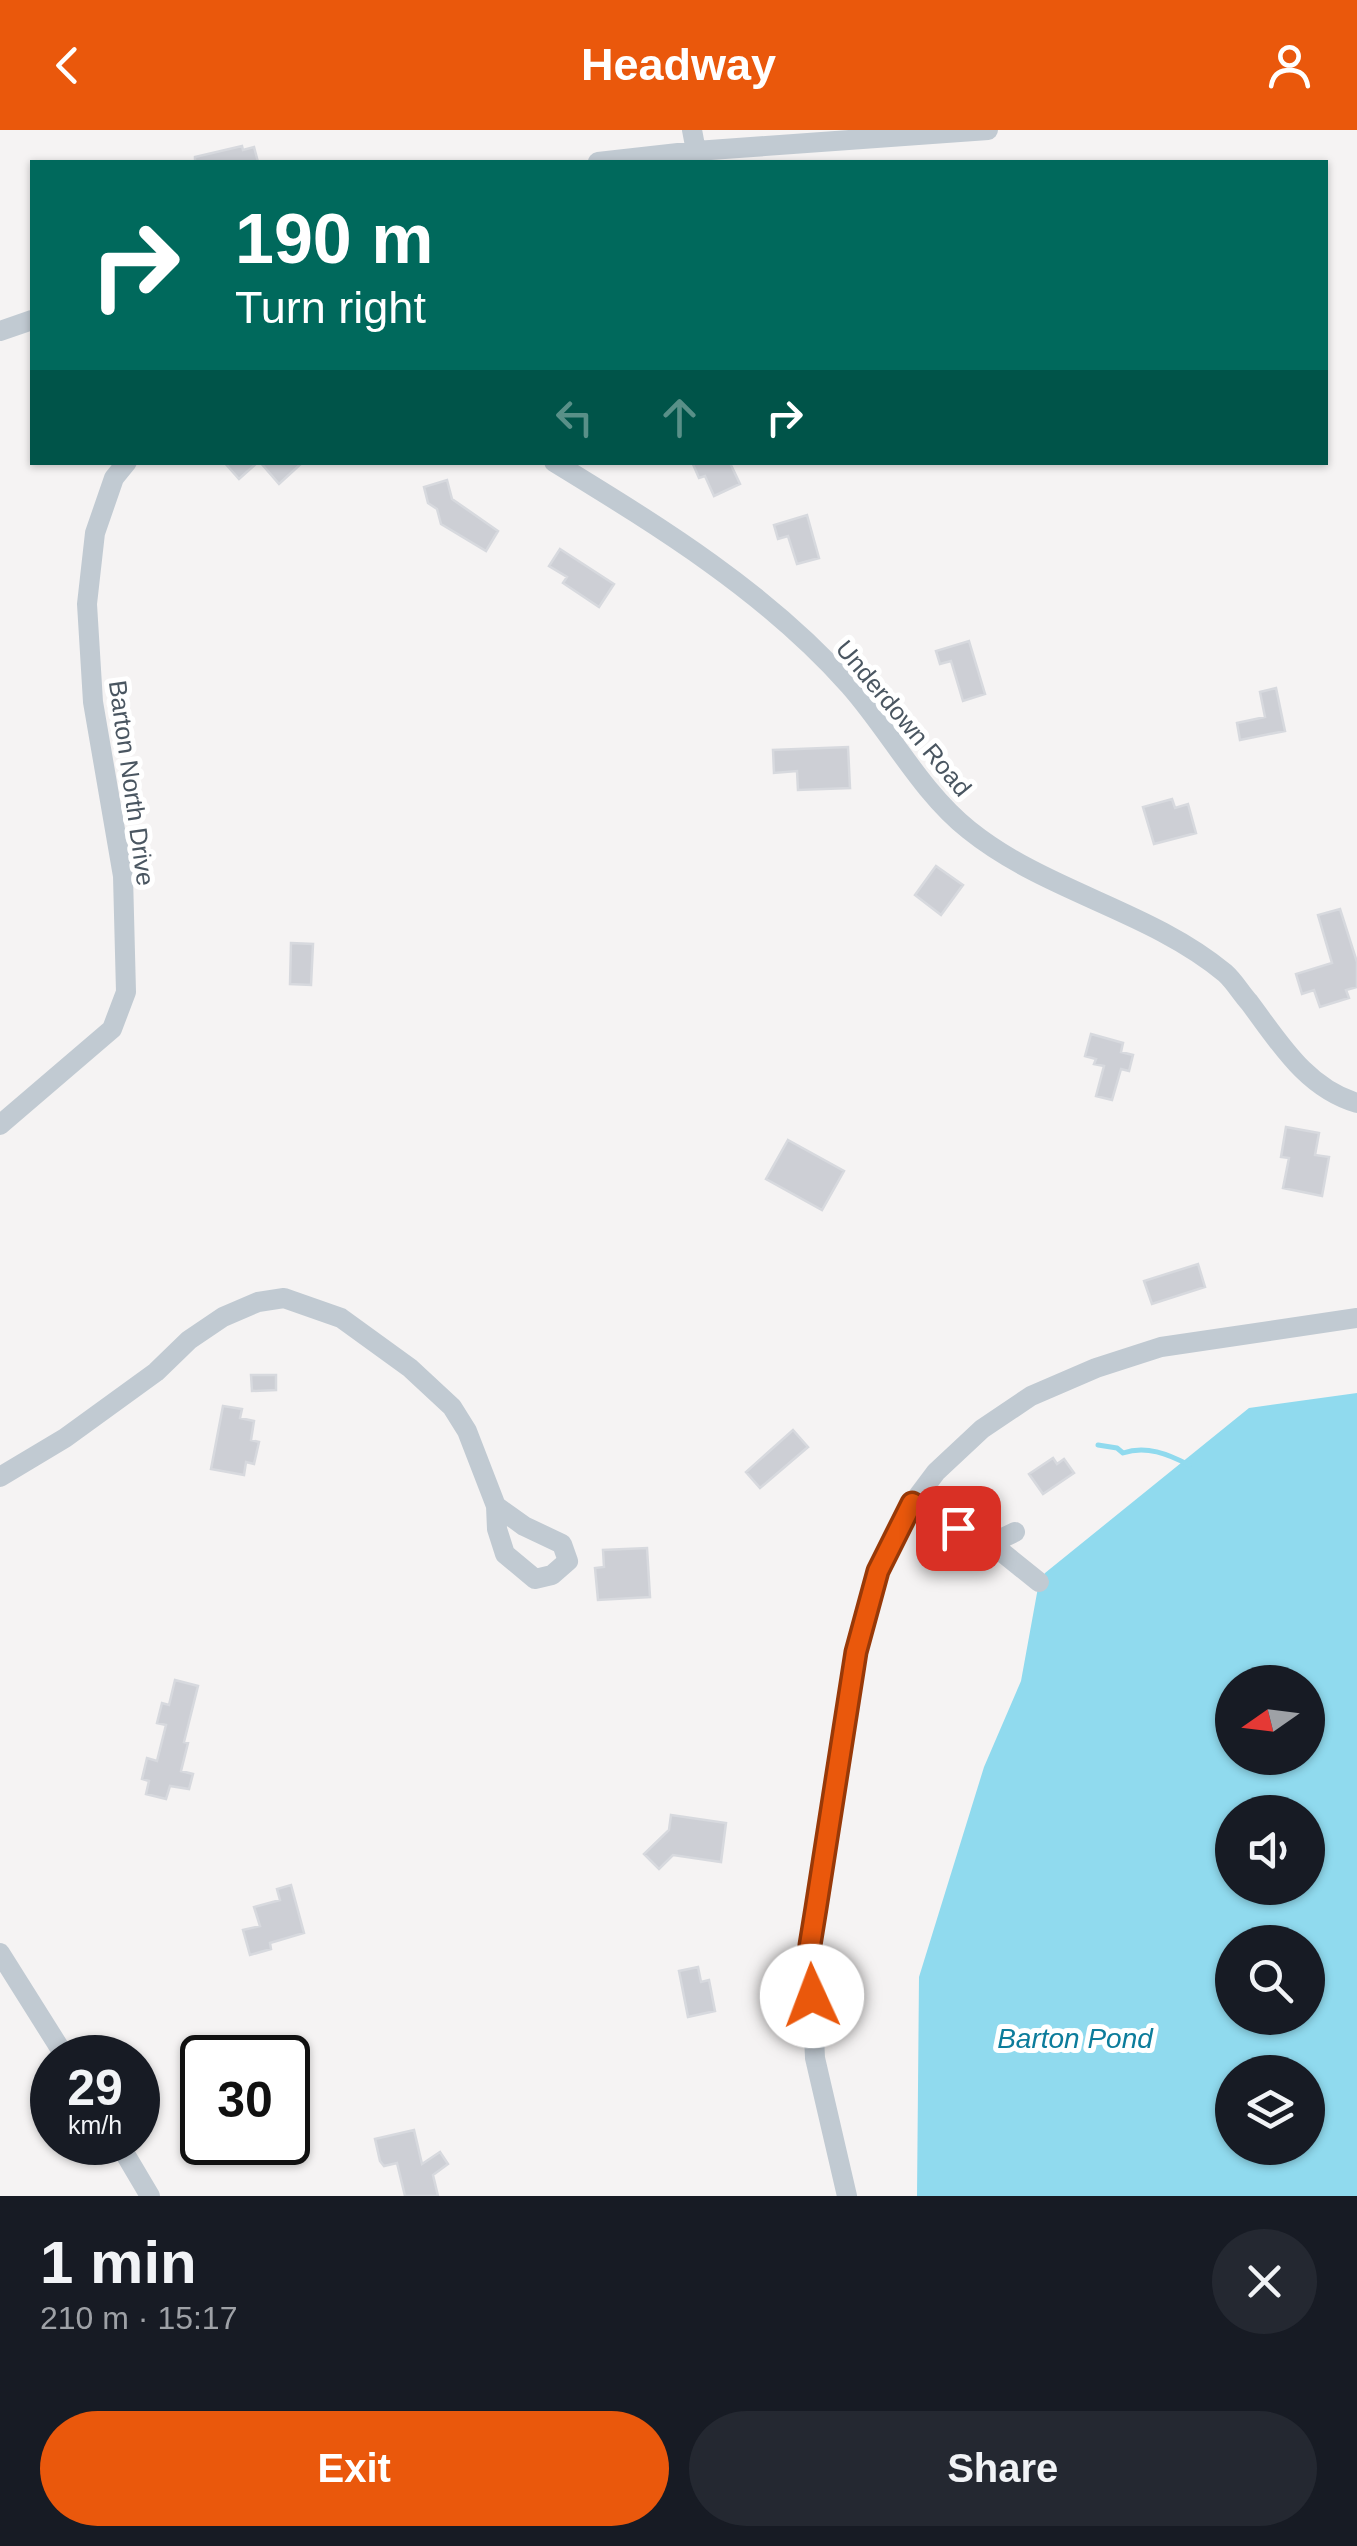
<!DOCTYPE html>
<html lang="en">
<head>
<meta charset="utf-8">
<style>
  body { margin:0; font-family:Arial,sans-serif; background:#242831; color:#f1f3f6; height:100vh; display:flex; flex-direction:column; font-size:38px; white-space:nowrap }
  * { box-sizing:border-box; margin:0 }
  p { font-size:32px; color:#9ea1a6 }
  .icon { flex:none; width:55px; height:55px; fill:none; stroke:currentColor; stroke-width:2; stroke-linecap:round; stroke-linejoin:round }
  .map { position:relative; height:2066px; overflow:hidden }
  .panel { display:flex; flex-direction:column; background:#171b24; flex:1 }
  .panel>* { flex:none }
  .guide { position:absolute; left:30px; top:30px; width:1298px; height:305px; border-radius:0px; box-shadow:0 2px 8px #0004; background:#00695c; color:#fff; overflow:hidden }
  .needle { width:65px; rotate:256deg }
  .buttons { position:absolute; left:1215px; top:1535px; display:grid; gap:20px }
  .buttons a { display:grid; place-items:center; width:110px; height:110px; border-radius:50%; background:#171b24; box-shadow:0 2px 8px #0004; font-size:50px }
  .speed { position:absolute; left:30px; top:1905px; display:flex; gap:20px; font-size:50px; font-weight:700; text-align:center }
  .speed>* { display:grid; place-content:center; width:130px; height:130px; border-radius:50%; background:#171b24; box-shadow:0 2px 8px #0004; line-height:1 }
  .speed small { font-size:25px; font-weight:400 }
  .speed .limit { border:5px solid #111; border-radius:15px; background:#fff; color:#111 }
  .pin { position:absolute; display:grid; place-items:center; width:85px; height:85px; color:#fff; margin:-42px; border-radius:20px; box-shadow:0 5px 15px #0006 }
  .me { position:absolute; width:110px; margin:-55px; rotate:358deg; stroke-linejoin:round; filter:drop-shadow(0 0 8px #0008) }
  .turn { display:flex; align-items:center; gap:35px; height:210px; padding:0 40px; font-size:45px }
  .turn .icon { width:130px; height:130px; stroke-width:2.5 }
  .turn b { display:block; font-size:70px; line-height:85px }
  .lanes { display:flex; align-items:center; height:95px; padding:0 40px; background:#0003; justify-content:center; gap:50px; direction:ltr }
  .lanes .off { opacity:.35 }
  .round { display:grid; place-items:center; flex:none; width:105px; height:105px; border-radius:52px; background:#242831 }
  .overview { display:flex; align-items:center; justify-content:space-between; height:170px; padding:0 40px }
  h1 { font-size:60px; font-weight:600; line-height:75px }
  .action { display:flex; gap:20px; margin-top:auto; padding:20px 40px }
  .action a { flex:1; height:115px; border-radius:60px; background:#ea580c; color:#fff; font-size:40px; font-weight:600; line-height:115px; text-align:center }
  .action a+a { background:#242831; color:#f1f3f6 }
  header { display:flex; justify-content:space-between; align-items:center; height:130px; padding:0 40px; background:#ea580c; color:#fff; font-size:45px; font-weight:600 }
  .map>svg:first-child { display:block }
</style>
</head>
<body>
<header><svg class="icon" aria-label="back" viewBox="0 0 24 24"><path d="M15 5l-7 7 7 7"/></svg>Headway<svg class="icon" aria-label="person" viewBox="0 0 24 24"><circle cx="12" cy="8" r="4"/><path d="M4 21q1-7 8-7t8 7"/></svg></header>
<div class="map">
<svg width="1357" height="2066" viewBox="0 0 1357 2066">
  <rect width="100%" height="100%" fill="#f5f3f3"/>
  <path fill="#90daee" fill-rule="evenodd" d="M1357 1263V2066H917L919 1847 984 1637 1021 1551 1039 1452 1045 1443 1249 1278ZM1232 1552H1308V1628H1232ZM1232 1682H1308V1758H1232ZM1232 1812H1308V1888H1232ZM1232 1942H1308V2018H1232Z"/>
  <g fill="none" stroke-linecap="round" stroke-linejoin="round">
    <path stroke="#90daee" stroke-width="5" d="M1098 1315 1117 1318 1123 1323C1146 1315 1168 1324 1189 1335"/>
  </g>
  <path fill="#cdcfd5" stroke="#d7d9de" stroke-width="2.5" d="M242 16 243 20 254 17 258 32H195V27Z
    M224 332H258L239 349Z
    M260 332H303L279 354Z
    M692 332H736L731 335 740 354 714 366 705 346 699 348Z
    M447 350 452 369 498 401 486 421 441 394 437 379 428 373 424 357Z
    M807 385 819 428 797 434 788 406 778 409 774 395Z
    M560 419 614 454 599 477 563 453 567 447 549 436Z
    M969 511 985 564 963 571 951 531 940 534 936 521Z
    M1276 558 1285 601 1240 610 1237 593 1265 587 1260 562Z
    M848 617 850 658 798 660 797 641 774 643 773 620Z
    M1172 669 1175 678 1188 674 1196 703 1154 714 1143 677Z
    M936 736 963 755 941 785 915 765Z
    M1340 779 1357 832V857L1346 860 1349 868 1320 877 1314 860 1302 864 1296 844 1332 833 1318 785Z
    M291 813 313 814 311 855 290 854Z
    M1091 904 1123 913 1121 922 1133 925 1129 941 1121 939 1112 970 1096 966 1104 936 1094 934 1096 929 1085 926Z
    M1286 997 1319 1003 1315 1025 1329 1027 1322 1066 1283 1058 1289 1028 1281 1027Z
    M788 1010 844 1041 822 1080 766 1049Z
    M1198 1134 1205 1157 1152 1174 1144 1151Z
    M251 1245H276V1260L252 1261Z
    M223 1276 242 1279 240 1288 254 1291 251 1310 259 1312 254 1334 246 1332 244 1345 211 1339Z
    M793 1300 808 1317 760 1358 746 1342Z
    M1053 1328 1057 1334 1064 1329 1074 1343 1043 1364 1029 1344Z
    M647 1418 650 1467 598 1470 595 1438 604 1437 603 1420Z
    M175 1550 198 1556 184 1612 188 1613 181 1641 193 1644 189 1659 170 1656 166 1669 146 1664 149 1651 142 1649 147 1628 157 1631 166 1595 157 1593 162 1573 169 1575Z
    M671 1685 726 1693 721 1732 673 1725 659 1739 644 1724 669 1700Z
    M291 1755 304 1803 270 1813 271 1819 250 1825 243 1800 260 1796 254 1777 280 1770 277 1759Z
    M698 1837 701 1852 709 1850 715 1881 688 1887 679 1841Z
    M414 2000 422 2034 440 2022 448 2034 433 2045 438 2066H405L397 2033 384 2036 380 2031 375 2009Z"/>
  <g fill="none" stroke-linecap="round" stroke-linejoin="round">
    <path stroke="#c1cad2" stroke-width="20" d="M692 0 696 21
      M598 32 696 21 988 0
      M0 201 32 190
      M554 332C660 397 765 461 849 555 890 601 920 661 969 700 1046 762 1149 780 1225 843 1234 851 1241 863 1249 872 1279 912 1306 958 1357 973
      M0 995 112 899 126 862 123 746 93 572 87 474 95 403 114 348 127 332
      M0 1347 65 1308 156 1242 189 1210 223 1187 258 1172 284 1168 341 1188 410 1238 452 1277 467 1301 496 1376 497 1399 505 1424 535 1449 552 1445 568 1431 562 1414 524 1396 496 1376
      M912 1373 993 1415 1039 1452
      M990 1414 1015 1402
      M0 1823 66 1928
      M118 2012 150 2066
      M847 2066 815 1928 810 1815 856 1522 878 1441 906 1382 936 1342 982 1299 1031 1266 1096 1238 1161 1217 1357 1188"/>
  </g>
  <g fill="none" stroke-linecap="round" stroke-linejoin="round">
    <defs>
      <path id="route" d="M812 1866 810 1815 816 1778 856 1522 878 1441 912 1373 958 1398"/>
    </defs>
    <use href="#route" stroke="#983908" stroke-width="25"/>
    <use href="#route" stroke="#ea580c" stroke-width="18"/>
  </g>
  <g text-anchor="middle" dominant-baseline="central" stroke-width="10" stroke-linejoin="round" paint-order="stroke">
    <g font-size="25" fill="#4a5661" stroke="#fff">
      <text transform="translate(904 588) rotate(50)">Underdown Road</text>
      <text transform="translate(132 653) rotate(82)">Barton North Drive</text>
    </g>
    <g font-size="28" font-style="italic" fill="#0c7c9b" stroke="#fff">
      <text x="1075" y="1908">Barton Pond</text>
    </g>
  </g>
</svg>
<div class="buttons">
<a><svg class="needle" viewBox="-14 -14 28 28"><path d="M0-13l5 13h-10z" fill="#e53935"/><path d="M0 13l5-13h-10z" fill="#9ea1a6"/></svg></a>
<a><svg class="icon" aria-label="sound" viewBox="0 0 24 24"><path d="M4 9h4l5-4v14l-5-4H4zM17 9q2 3 0 6"/></svg></a>
<a><svg class="icon" aria-label="search" viewBox="0 0 24 24"><circle cx="10" cy="10" r="6"/><path d="M15 15l6 6"/></svg></a>
<a><svg class="icon" aria-label="layers" viewBox="0 0 24 24"><path d="M12 4l9 5-9 5-9-5zM3 14l9 5 9-5"/></svg></a>
</div>
<div class="speed"><div>29<small>km/h</small></div><div class="limit">30</div></div>
<div class="pin" style="left:958px;top:1398px;background:#d93025"><svg class="icon" aria-label="arrive" viewBox="0 0 24 24"><path d="M6 21V4h12l-3 4 3 4H6"/></svg></div>
<svg class="me" style="left:812px;top:1866px" viewBox="-20 -20 40 40"><circle r="19" fill="#fff"/><path d="M0-13L10 11 0 6-10 11z" fill="#ea580c"/></svg>
<div class="guide">
<div class="turn"><svg class="icon" aria-label="right" viewBox="0 0 24 24"><path d="M7 20v-9h11M14 6l5 5-5 5"/></svg><div><b>190 m</b>Turn right</div></div>
<div class="lanes"><svg class="icon off" aria-label="left" viewBox="0 0 24 24"><path d="M17 20v-9H6M10 6l-5 5 5 5"/></svg><svg class="icon off" aria-label="ahead" viewBox="0 0 24 24"><path d="M12 20V5M6 11l6-6 6 6"/></svg><svg class="icon" aria-label="right" viewBox="0 0 24 24"><path d="M7 20v-9h11M14 6l5 5-5 5"/></svg></div>
</div>
</div>
<section class="panel">
<div class="overview"><div><h1>1 min</h1><p>210 m · 15:17</p></div><a class="round"><svg class="icon" aria-label="close" viewBox="0 0 24 24"><path d="M6 6l12 12M18 6L6 18"/></svg></a></div>
<div class="action"><a>Exit</a><a>Share</a></div>
</section>
</body>
</html>
